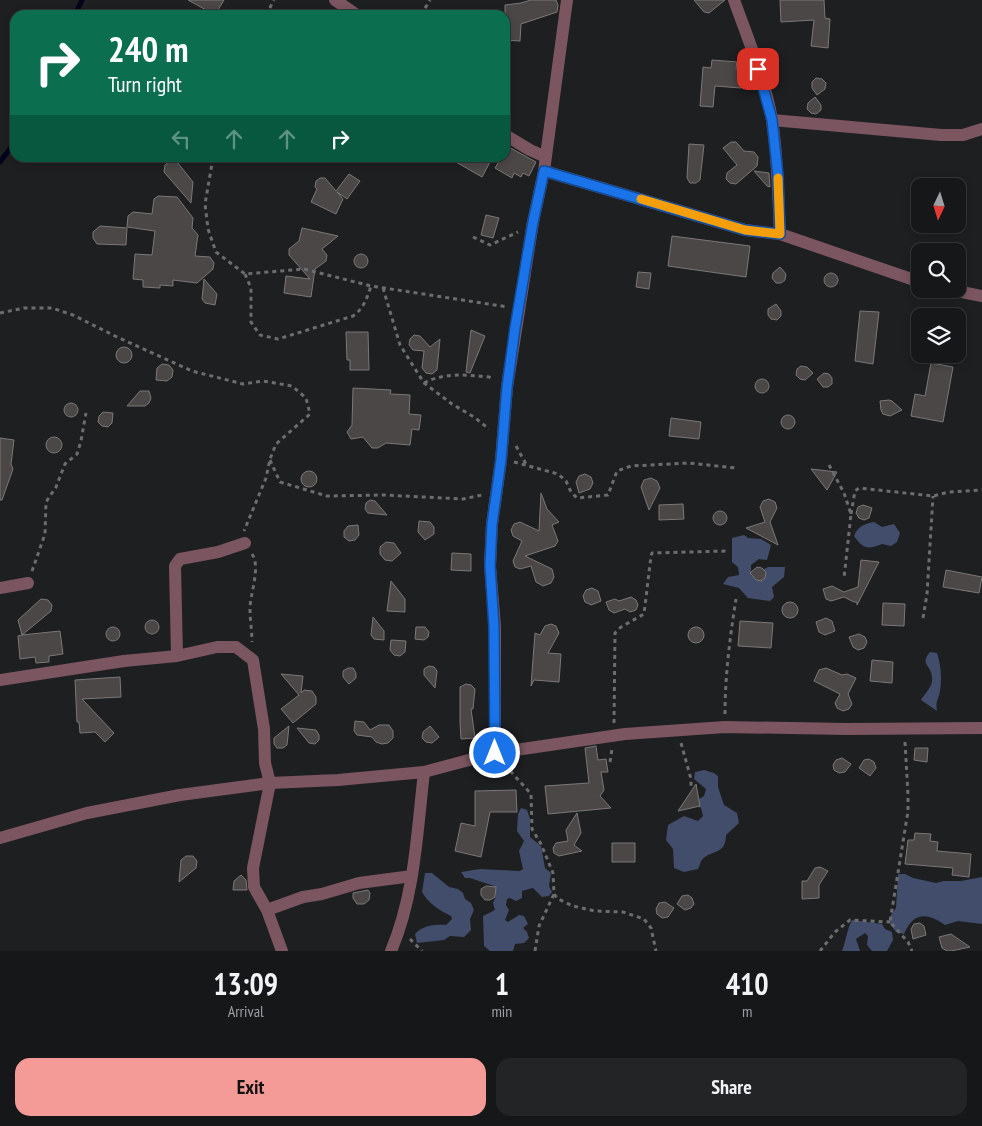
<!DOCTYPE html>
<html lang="en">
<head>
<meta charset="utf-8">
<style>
  body { margin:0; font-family:"PT Sans Narrow",sans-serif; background:#232426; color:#f1f3f6; height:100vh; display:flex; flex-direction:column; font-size:19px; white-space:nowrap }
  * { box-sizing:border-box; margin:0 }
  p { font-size:16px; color:#9e9fa2 }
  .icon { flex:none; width:28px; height:28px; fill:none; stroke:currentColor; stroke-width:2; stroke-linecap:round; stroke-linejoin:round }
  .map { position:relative; height:951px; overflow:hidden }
  .side { display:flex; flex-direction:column; background:#161719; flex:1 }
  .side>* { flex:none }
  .guide { position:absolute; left:10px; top:10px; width:500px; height:152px; border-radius:15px; box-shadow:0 2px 8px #0003,0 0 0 1px #353638; background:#0b6e4f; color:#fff; overflow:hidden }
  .needle { width:32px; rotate:184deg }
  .fabs { position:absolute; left:911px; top:178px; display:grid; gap:10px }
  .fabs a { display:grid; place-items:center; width:55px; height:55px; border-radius:10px; background:#161719; box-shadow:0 2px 8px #0003,0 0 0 1px #353638; font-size:25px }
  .pin { position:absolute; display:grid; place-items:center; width:42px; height:42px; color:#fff; margin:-21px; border-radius:10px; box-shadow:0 2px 8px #0006 }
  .me { position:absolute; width:55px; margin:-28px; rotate:0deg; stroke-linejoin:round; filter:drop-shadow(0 0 4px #0008) }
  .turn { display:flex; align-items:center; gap:18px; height:105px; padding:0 15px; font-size:22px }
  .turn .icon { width:65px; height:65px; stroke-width:2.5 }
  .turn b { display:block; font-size:35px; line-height:42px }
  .lanes { display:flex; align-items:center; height:48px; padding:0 15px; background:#0003; justify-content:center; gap:25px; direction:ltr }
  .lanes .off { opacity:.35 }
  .eta { display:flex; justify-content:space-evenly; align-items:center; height:85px; text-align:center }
  .eta b { font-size:30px; font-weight:800; line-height:35px }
  .button { display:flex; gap:10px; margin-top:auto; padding:10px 15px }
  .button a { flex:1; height:58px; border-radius:15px; background:#f59b97; color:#111; font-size:20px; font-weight:800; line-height:58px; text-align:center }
  .button a+a { background:#232426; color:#f1f3f6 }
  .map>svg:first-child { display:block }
</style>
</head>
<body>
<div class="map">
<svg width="982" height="951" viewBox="0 0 982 951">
  <rect width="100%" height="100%" fill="#1e1f21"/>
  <path fill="#424d6c" d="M874 522 882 527 894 524 900 533 897 542 891 546 882 544C868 550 863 549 854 536 858 526 864 524 874 522Z
    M744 535 748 538 761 539 771 545 767 560 759 559 751 565V576L768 567H785L784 577 772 587 774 597 770 601 748 598 739 588 723 584 728 577 739 575 738 567 732 562V538Z
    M930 652 937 653C941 665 942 679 940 691 939 699 935 701 937 711L921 700C925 693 933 687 932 678 932 665 919 665 930 652Z
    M704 770 714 773 718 776V787L724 805 737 813 739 823 726 835C726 856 710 849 701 861 700 864 699 867 698 869L684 872 674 868 673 849 666 840 668 825 684 816 698 821 703 816 701 808 698 806 699 799 704 796 706 789 694 779 695 772Z
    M521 808 527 810 530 819V837L541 846 545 868 551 873 549 886 552 892 549 896 542 897 533 888 522 891V898L516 901 510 898 507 899 506 905 509 910 505 920 508 922 519 915 524 916 528 924 523 928 527 932 529 938 524 943 515 944 513 951H490L484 946 483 916 495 910 493 903 496 896 494 886 470 878H465L461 872 480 869 520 871 523 869 519 851 524 841 517 831 518 814Z
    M425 873H432L449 887 458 889 463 893 465 899 471 903 474 910 470 919 471 930 464 937 450 936 444 940 417 943 415 934C423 925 435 924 446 925L452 919 451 916C439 910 429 904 422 892Z
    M898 874H905L913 878 936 883 944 881H961L982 877V924L958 921 945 925C927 912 913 912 904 934L896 932 890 924 891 915 896 908Z
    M852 920 882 924 885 929 892 932 893 940 887 951H872L867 945 868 936 865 933 856 939 860 951H842C846 941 847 929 852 920Z"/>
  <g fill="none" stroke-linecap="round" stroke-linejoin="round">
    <path stroke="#01041b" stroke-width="5" d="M75 15 82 0
      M0 162 15 142"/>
  </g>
  <path fill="#4a4746" stroke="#7b7877" d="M188 0H224L215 15Z
    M531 0H556L558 5 557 12 521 24 520 41 505 40V5L521 3Z
    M694 0H725L709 13 704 12Z
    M780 0H824L825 18 830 19 828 48 811 46 814 20 781 22Z
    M712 60 737 62 736 69 742 70 741 88 715 86 713 107 700 106 703 67 711 68Z
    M816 78 822 79 826 83 825 89 817 95 812 88V82Z
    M815 97 821 105V110L816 114 811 113 807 109 808 103Z
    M731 142H736L744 151 754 152 758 157 757 166 736 184 730 183 726 179 727 173 737 165 723 148Z
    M689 144 704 145 700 180 696 183H690L687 178Z
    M507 146 536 162 529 176 523 173 521 177 514 173 512 178 495 168 501 158H505V150Z
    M449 158H483L490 162 482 177Z
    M170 161 177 162 193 182 191 203 164 172 165 165Z
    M754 171 769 173 770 187 767 186Z
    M349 174 360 181 347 199 337 192 343 199 336 214 311 202 317 189 315 187 316 181 320 178H325L336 191Z
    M158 196 177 197 193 218 192 228 198 235 195 256 210 257 214 263 213 269 197 283 173 280V286L160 285V288L143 287V280L133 279 135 254 152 255 155 231 127 227 128 216 133 212 152 214 154 199Z
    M486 215 499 218 493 238 481 235Z
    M100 226 127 228 126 245 97 244 93 238V232Z
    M302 228 338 236 322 249 327 255 326 261 315 269 311 297 284 293 286 276 310 279 289 255V249L299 241Z
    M672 236 750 246 746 277 668 266Z
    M354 261a7 7 0 1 1 14 0a7 7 0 1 1-14 0Z
    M780 267 786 274 785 280 781 283H776L772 278 773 273Z
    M638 272 651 273 649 289 636 287Z
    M824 280a7 7 0 1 1 14 0a7 7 0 1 1-14 0Z
    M204 279 217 294 215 305 205 303 202 299Z
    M776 304 781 311V316L777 320 771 319 768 315V309Z
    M860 311 879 312 873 364 855 361Z
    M471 330 485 336 470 373 466 372Z
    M346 332H368L369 370H350V360H347Z
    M414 335 420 336 430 347 440 339 437 370 432 374 426 373 422 368 424 351 413 350 409 345 410 339Z
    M116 355a8 8 0 1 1 16 0a8 8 0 1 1-16 0Z
    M931 363 953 367 943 422 911 416 915 394 925 396Z
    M162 364 169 365 173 370 172 377 167 381 156 380 157 368Z
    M801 366 807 367 813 373 805 380 800 379 796 375 797 369Z
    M824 373 829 374 832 378V384L828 387H823L817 379Z
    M755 386a7 7 0 1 1 14 0a7 7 0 1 1-14 0Z
    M353 388 391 390 390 394 410 395 409 414 421 415 419 430 412 429 410 445 386 443 378 448H372L363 437 351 439 347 432 352 425Z
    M140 391H149L151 398 149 403 145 406H127Z
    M889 400 892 401 902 410 890 416 883 414 881 410 880 401Z
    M64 410a7 7 0 1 1 14 0a7 7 0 1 1-14 0Z
    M103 412 113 413 112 423 108 427 102 426 98 422 99 416Z
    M781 422a7 7 0 1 1 14 0a7 7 0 1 1-14 0Z
    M671 418 701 422 699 439 669 436Z
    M46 445a8 8 0 1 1 16 0a8 8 0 1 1-16 0Z
    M0 438 14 440 11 464 13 469 2 500H0Z
    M811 469 837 472 827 490Z
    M301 479a8 8 0 1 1 16 0a8 8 0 1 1-16 0Z
    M585 474 591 477 593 483 590 489 579 493 576 482 579 476Z
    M651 478 657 481 660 488 649 510 641 487 644 480Z
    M541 493 547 509 559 522 552 525 558 541 555 546 525 556 552 569 554 577 551 583 543 586 536 582 531 566 520 569 515 567 513 561 522 541 513 536 511 530 514 524 520 522 539 531Z
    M769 499 775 502 777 508 770 522 778 545 746 528 765 522 760 507 763 501Z
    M370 500 375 501 387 515 368 513 365 509 366 503Z
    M683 504 684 519 659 520V505Z
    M863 505 872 508 869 518 864 520 859 518 856 513 858 507Z
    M713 518a7 7 0 1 1 14 0a7 7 0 1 1-14 0Z
    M419 521 430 522 434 527V534L425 540 418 532Z
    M358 525 359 535 355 540 349 541 344 537V531L348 526Z
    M386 542 394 543 401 553 392 561 385 560 380 554V547Z
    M452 553 471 554V571L451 570Z
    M861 560 879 562 857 605V602H854L844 597 831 601 826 599 823 589 832 586 844 592 858 587Z
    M757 567 762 568 766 572 765 578 761 581 756 580 750 573Z
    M946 570 982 577 979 593 943 587Z
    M391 581 405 599V612L387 611Z
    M592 588 598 591 601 601 591 605 585 602 583 596 586 590Z
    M631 597 636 600 638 605 636 610 630 612 625 609 614 613 609 610 606 602 615 599 619 601Z
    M41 599 48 600 52 605 51 611 22 635 60 631 63 654 49 656V662L36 663 35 657 20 659 18 636 22 635 18 620Z
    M782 610a8 8 0 1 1 16 0a8 8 0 1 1-16 0Z
    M883 603 905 604 904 626 882 625Z
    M373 617 384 631V640L374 639 371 635Z
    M826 618 832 621 835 631 825 635 819 632 816 622Z
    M145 627a7 7 0 1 1 14 0a7 7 0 1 1-14 0Z
    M740 621 773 623 771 648 738 646Z
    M551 624 556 626 559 633 548 653 561 654 559 682 534 680 531 686 535 633 540 635 545 626Z
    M416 627H425L429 632 428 637 424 640 415 639Z
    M688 635a8 8 0 1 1 16 0a8 8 0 1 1-16 0Z
    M106 634a7 7 0 1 1 14 0a7 7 0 1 1-14 0Z
    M859 634 865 637 867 642 864 648 858 650 853 647 849 637Z
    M391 640 406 641 405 652 400 656 394 655 390 650Z
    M872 660 893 662 892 683 870 681Z
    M429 666 434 667 437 671 435 688 424 675V669Z
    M348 668H353L356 673V678L349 684 343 677V671Z
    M826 668 842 675 847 674 856 678 848 694 852 704 849 709 843 711 837 708 835 703 840 694 814 681 819 670Z
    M281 674 303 676 301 693 304 690 312 691 316 697V704L293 723 281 709 299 695Z
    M120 677 121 697 82 699 114 733 105 742 95 732 80 733 79 722H77L75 680Z
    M466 684 471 685 475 689 473 709H471L475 738 461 739 460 723V687Z
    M355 721 364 722 370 730 379 725H389L393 731V738L388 743 382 744 376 742 372 737 357 735 354 731Z
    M289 726 287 745 283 748H277L274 744V738Z
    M430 726 439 737 432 743 426 742 422 738 423 732Z
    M297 728 316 730 319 735V740L315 744 309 743Z
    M596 746 598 760 606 759 608 772H601L604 790 600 796 611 808 548 814 545 786 589 783 585 748Z
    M915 748H928L927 762 914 760Z
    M842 758 851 764 845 772 839 773 834 770 833 765 836 760Z
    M869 759 874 762 876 768 870 776 859 768 864 760Z
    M696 784 700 806 678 811Z
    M516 790 517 812H490L481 857 455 851 461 823 475 826V791Z
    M577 813 581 833 574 845 582 851 559 856 554 853 553 848 556 843 568 841 566 830Z
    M915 833 931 834 930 841 938 842 937 851 971 854 969 877 952 875 953 868 905 864 908 840H914Z
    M612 843H635V862H612Z
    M186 856H193L197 861 196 868 179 882 181 860Z
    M820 867 828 871 819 885V898L802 899V881H807L815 868Z
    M241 875 246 880 247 890H233L234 881Z
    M486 886 496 887 495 897 490 900H485L481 895V889Z
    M368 890 370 893 369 900 364 904H357L353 898V893Z
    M688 895 692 898 694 904 691 908 685 910 677 904 682 896Z
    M665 902 674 908 668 917 662 918 657 914 656 909 659 903Z
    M920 923 924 926 926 935 913 939 911 929 914 924Z
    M951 934 970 947 951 951H947L942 948 939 937Z"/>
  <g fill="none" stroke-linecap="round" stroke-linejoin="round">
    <path stroke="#6c6d6f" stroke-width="3" stroke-dasharray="4 4" stroke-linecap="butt" d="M266 15 274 0
      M421 15 430 0
      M213 158 205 204 208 229 216 252 245 274 304 269 371 286 508 307
      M473 237 490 245 518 232
      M245 274 251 288V322L260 335 278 339 353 316C364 308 367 298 371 286
      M383 288 400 345 424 383 452 404 474 417 489 429
      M0 313 24 308H52L73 315 117 337 192 371 243 384 263 381 292 386 306 398 310 414 276 444 270 459 266 478 244 531
      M424 383C445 372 466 375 489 377L494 379
      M516 446 526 464
      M270 460 280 482 327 496 384 495 463 499 482 495
      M514 462 558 474 566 481 571 492 577 498 608 495 617 471 631 466 689 463 736 468
      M829 465 844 493 851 514 844 578
      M851 514 855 491 859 488 933 496 949 492 982 490
      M252 554C261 567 250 594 250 609 250 620 252 631 252 642
      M32 571 45 534 46 502 56 487 65 464 77 454 81 441 86 413
      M923 618 927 594 933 496
      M725 714C725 675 730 637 736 599
      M614 723 615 633 621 627 644 614 651 556 652 553 727 551
      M905 742 908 795V811L890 922 908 942 912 951
      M681 743 691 779V787
      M610 762 612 749
      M505 765 531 794 532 829 541 844 553 873 554 894 558 899 573 906 595 911 623 912 644 919 651 928 656 951
      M410 939 422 951
      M535 951 539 926 554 894
      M820 951 835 932 850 920 890 922"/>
    <path stroke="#7b5661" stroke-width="12" d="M335 0 357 15
      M734 0C747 36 766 83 772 120 778 158 778 196 780 234L920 282
      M772 120 941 135H963L982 129
      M505 135 530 150 546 157
      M544 171 745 230 780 234
      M947 289 982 296
      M0 588 28 583
      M177 656 175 566 180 559 218 552 245 543
      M0 680 124 661 177 656 217 647H236L253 660 264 729 265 763 270 783 253 868 254 887 267 910 282 951
      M495 753V627L490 566 492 524 501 460 507 387 533 222 544 171 567 0
      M267 910 303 897 322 894 359 883 412 876
      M391 951C415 895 417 832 424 772"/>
    <path stroke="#7b5661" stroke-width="12" d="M0 838 87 813 180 795 270 783 338 780 424 772 495 753 625 734 725 727 847 729 982 728"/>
  </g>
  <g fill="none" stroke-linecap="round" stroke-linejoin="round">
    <defs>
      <path id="route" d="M495 753 494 627 490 566 492 524 501 460 507 387 515 328 533 222 544 171 745 230 780 234 778 176 772 120 758 69"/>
    </defs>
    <use href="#route" stroke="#114b97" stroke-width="12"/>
    <use href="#route" stroke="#1a73e8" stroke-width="9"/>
    <path stroke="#f59e0b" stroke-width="9" d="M641 199 745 230 780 234 778 178"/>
  </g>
</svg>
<div class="fabs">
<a><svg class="needle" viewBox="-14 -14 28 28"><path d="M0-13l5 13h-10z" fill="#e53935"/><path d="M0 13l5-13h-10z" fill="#9e9fa2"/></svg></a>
<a><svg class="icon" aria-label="search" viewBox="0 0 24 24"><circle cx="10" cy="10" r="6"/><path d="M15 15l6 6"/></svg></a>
<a><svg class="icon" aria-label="layers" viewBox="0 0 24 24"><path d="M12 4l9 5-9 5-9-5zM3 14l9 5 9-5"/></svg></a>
</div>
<div class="pin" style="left:758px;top:69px;background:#d93025"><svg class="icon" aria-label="arrive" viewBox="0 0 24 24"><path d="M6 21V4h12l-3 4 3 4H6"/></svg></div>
<svg class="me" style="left:495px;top:753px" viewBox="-20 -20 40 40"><circle r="17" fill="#1a73e8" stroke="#fff" stroke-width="3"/><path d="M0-11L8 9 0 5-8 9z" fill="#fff"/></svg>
<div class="guide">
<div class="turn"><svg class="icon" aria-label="right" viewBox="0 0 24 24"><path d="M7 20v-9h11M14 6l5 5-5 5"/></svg><div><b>240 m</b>Turn right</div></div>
<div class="lanes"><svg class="icon off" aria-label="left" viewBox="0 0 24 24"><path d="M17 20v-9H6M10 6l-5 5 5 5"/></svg><svg class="icon off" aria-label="ahead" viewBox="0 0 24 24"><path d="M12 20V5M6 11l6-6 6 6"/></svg><svg class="icon off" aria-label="ahead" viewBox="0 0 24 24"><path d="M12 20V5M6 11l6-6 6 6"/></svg><svg class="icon" aria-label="right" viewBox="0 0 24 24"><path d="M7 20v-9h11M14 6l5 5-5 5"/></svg></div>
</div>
</div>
<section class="side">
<div class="eta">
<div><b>13:09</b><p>Arrival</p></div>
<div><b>1</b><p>min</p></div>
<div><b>410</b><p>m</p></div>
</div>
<div class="button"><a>Exit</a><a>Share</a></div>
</section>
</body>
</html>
